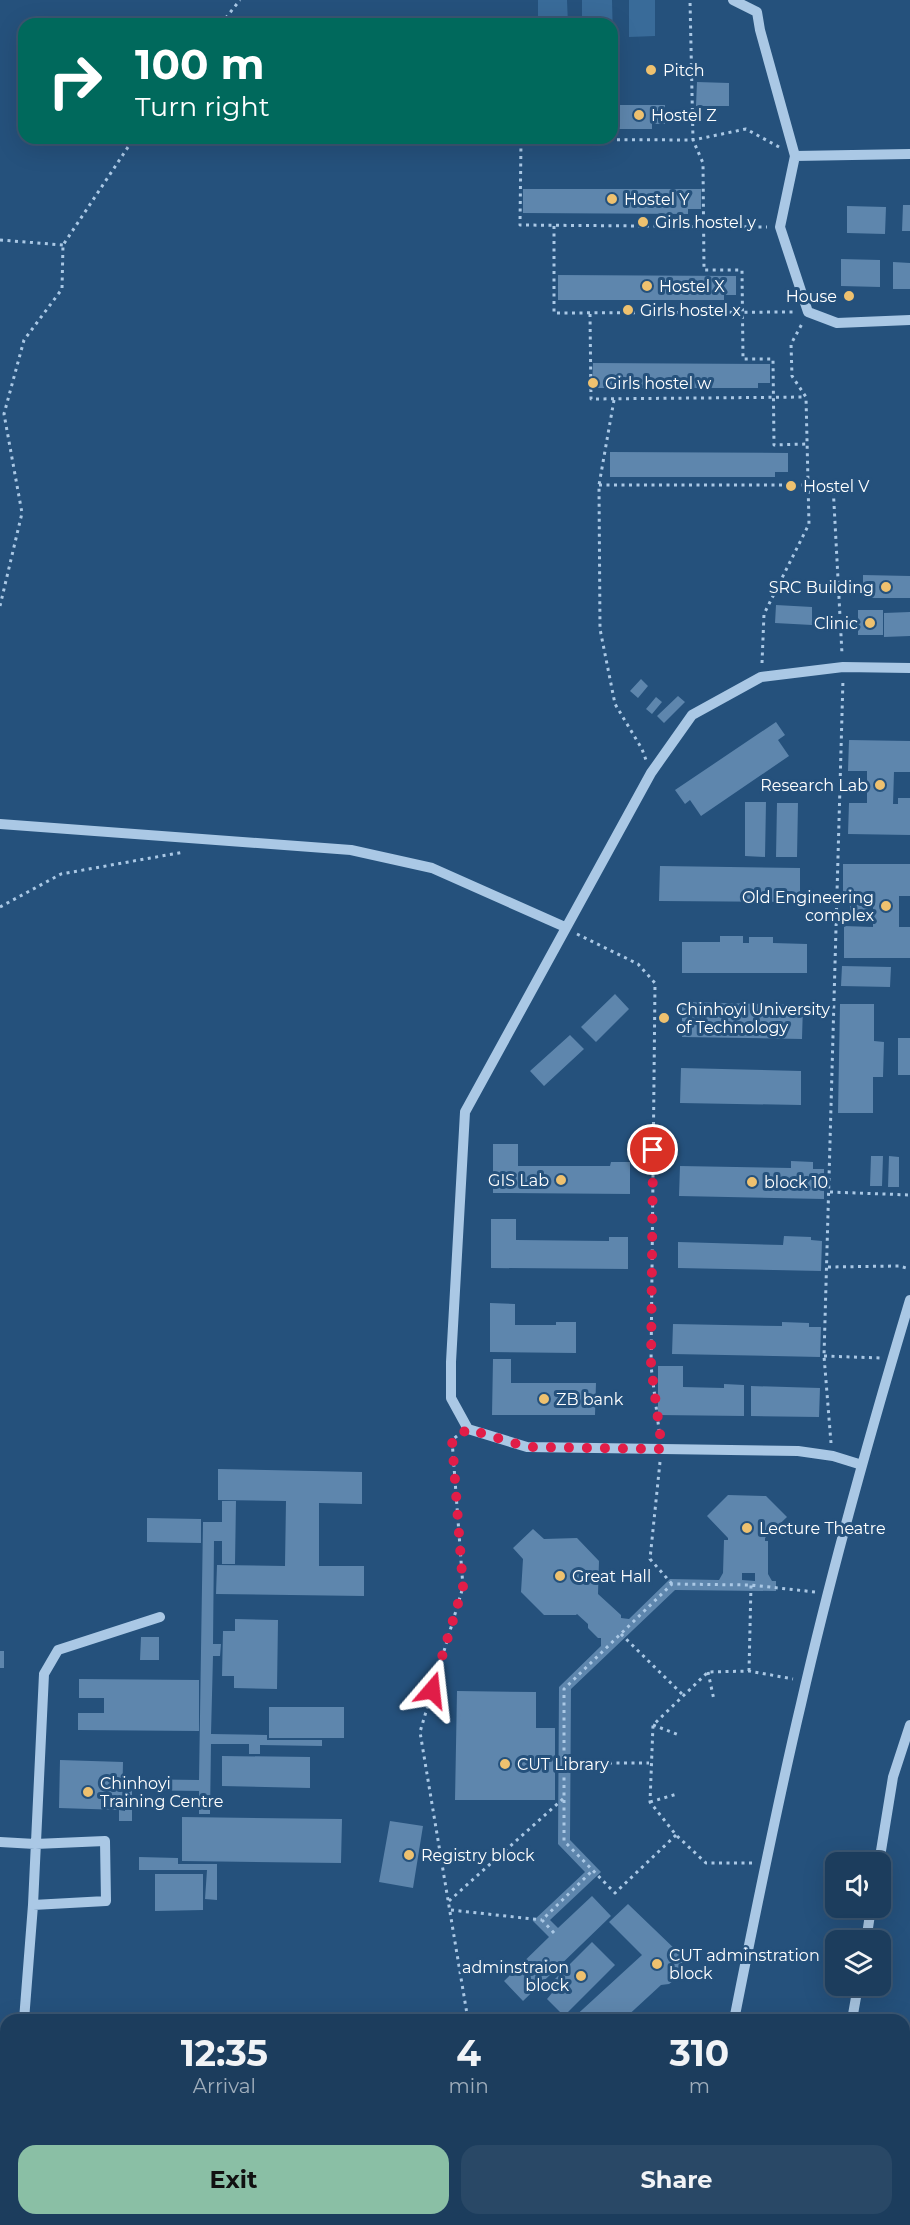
<!DOCTYPE html>
<html lang="en">
<head>
<meta charset="utf-8">
<style>
  body { margin:0; font-family:Montserrat,sans-serif; background:#294866; color:#f1f3f6; height:100vh; display:flex; flex-direction:column; font-size:22px; white-space:nowrap }
  * { box-sizing:border-box; margin:0 }
  p { font-size:20px; color:#a0aebc }
  .icon { flex:none; width:33px; height:33px; fill:none; stroke:currentColor; stroke-width:2; stroke-linecap:round; stroke-linejoin:round }
  .map { position:relative; flex:1; overflow:hidden }
  .panel { position:absolute; left:0px; top:2014px; width:910px; height:212px; display:flex; flex-direction:column; background:#1c3d5d; border-radius:18px 18px 0 0; box-shadow:0 6px 24px #0002,0 0 0 2px #3a5672 }
  .panel>* { flex:none }
  .top-card { position:absolute; left:18px; top:18px; width:600px; height:126px; border-radius:18px; box-shadow:0 6px 24px #0002,0 0 0 2px #3a5672; background:#00695c; color:#fff; overflow:hidden }
  .tools { position:absolute; left:825px; top:1852px; display:grid; gap:12px }
  .tools a { display:grid; place-items:center; width:66px; height:66px; border-radius:12px; background:#1c3d5d; box-shadow:0 6px 24px #0002,0 0 0 2px #3a5672; font-size:30px }
  .pin { position:absolute; display:grid; place-items:center; width:51px; height:51px; color:#fff; margin:-26px; border:3px solid #fff; border-radius:50%; box-shadow:0 2px 6px #0007 }
  .me { position:absolute; width:66px; margin:-33px; rotate:17deg; stroke-linejoin:round; filter:drop-shadow(0 0 4px #0008) }
  .turn { display:flex; align-items:center; gap:21px; height:126px; padding:0 18px; font-size:27px }
  .turn .icon { width:78px; height:78px; stroke-width:2.5 }
  .turn b { display:block; font-size:42px; line-height:51px }
  .eta { display:flex; justify-content:space-evenly; align-items:center; height:102px; text-align:center }
  .eta b { font-size:36px; font-weight:700; line-height:42px }
  .button { display:flex; gap:12px; margin-top:auto; padding:12px 18px }
  .button a { flex:1; height:69px; border-radius:18px; background:#8abfa5; color:#111; font-size:24px; font-weight:700; line-height:69px; text-align:center }
  .button a+a { background:#294866; color:#f1f3f6 }
  .map>svg:first-child { display:block }
</style>
</head>
<body>
<div class="map">
<svg width="910" height="2225" viewBox="0 0 910 2225">
  <rect width="100%" height="100%" fill="#25517c"/>
  <path fill="#396b99" d="M538 0H567L568 24H538Z
    M582 0H612L613 39 612 24H582Z
    M629 0H655V36L629 37Z"/>
  <path fill="#5e86ad" fill-rule="evenodd" d="M697 82 729 83V106H696Z
    M612 105H665V124H652V129H612Z
    M523 189H701V209H688V214L523 213Z
    M903 205H910V231H902Z
    M847 206 886 207 885 234 847 233Z
    M841 259 880 260V287L841 286Z
    M893 262 910 263V289H893Z
    M558 275 736 276V295H724V300H558Z
    M593 363 770 364V383H758V388H592Z
    M610 452 788 453V472H775V477H610Z
    M863 575 910 576V598H863Z
    M776 605 812 607V625L775 623Z
    M858 610H883V635H858Z
    M910 612V636L884 637V613Z
    M641 679 648 686 638 698 630 691Z
    M678 696 685 702 664 723 657 716Z
    M656 697 662 702 652 714 646 709Z
    M776 722 785 735 778 740 789 756 701 816 690 800 685 804 675 790Z
    M849 740 910 741V772H894L893 804H898V798H910V835L848 834 849 803H867V771H848Z
    M745 802H766L765 857 745 856Z
    M777 803H798L797 857H776Z
    M843 864H910V896H899V927H910V958H844V926L873 927V896H868V915H850V896H843Z
    M660 866 800 868V902L659 901Z
    M720 936H743V943H749V937H773V943L807 944V973H682V942H720Z
    M842 966 891 967 890 987 841 986Z
    M615 994 629 1009 596 1042 581 1027Z
    M682 1002 803 1005 802 1039 682 1037Z
    M840 1004H874V1041L884 1042 883 1077H873V1113H838Z
    M570 1035 584 1049 544 1086 530 1071Z
    M898 1038H910V1075H898Z
    M681 1068 801 1071V1105L680 1103Z
    M493 1144H518V1166H610L611 1162H630V1194L493 1193Z
    M871 1156H883L882 1186H870Z
    M889 1156 899 1157V1187H888Z
    M791 1161 813 1162V1169H824V1199L679 1196 680 1166 791 1168Z
    M491 1219H516V1240L609 1241V1237H628V1269L491 1268Z
    M784 1236 811 1237V1240L822 1241 821 1271 678 1268V1242L783 1245Z
    M490 1303 515 1304V1325H556V1322H576V1353L490 1352Z
    M782 1322 809 1323V1327H821L820 1357 672 1354 673 1324 782 1326Z
    M493 1359H511V1383H596L595 1415H492Z
    M658 1366H683V1387L724 1388V1384L744 1385V1416L658 1415Z
    M751 1386 820 1388 819 1417 751 1416Z
    M218 1469 362 1472V1504L319 1503V1566H364V1596L216 1594 217 1565 285 1566 286 1501 218 1500Z
    M728 1495 766 1496 787 1517 765 1538V1541H768V1574L772 1581H776V1591L675 1590 571 1689 570 1840 601 1872 550 1920 558 1928 592 1896 611 1916 523 2001 504 1981 549 1937 533 1921 585 1872 558 1844 559 1687 601 1646V1638H598L588 1628V1624L577 1614 576 1615H544L521 1592 523 1559 513 1548 533 1529 544 1539 577 1538 599 1561 598 1594 621 1615V1618L629 1619 670 1579 719 1580 723 1573 724 1540H728V1538L707 1516ZM742 1573H755V1581L742 1580Z
    M222 1501H236L235 1564H222V1541H214L213 1644H221L220 1656H213L211 1734 267 1735V1740H322V1746L260 1745V1754H249V1744H211L210 1814H199V1791L132 1790V1821H119V1810L125 1811V1779L199 1780 203 1522H222Z
    M147 1518 201 1519V1543L147 1542Z
    M235 1619 278 1620 277 1689 234 1688V1676H222L223 1631H235Z
    M141 1637H159V1660H140Z
    M0 1651H4V1668H0Z
    M79 1679 199 1680V1731L78 1730V1713H104V1698H79Z
    M457 1691 536 1692V1728H555V1800H455Z
    M269 1707H344V1738H269Z
    M222 1756 310 1757V1788L222 1786Z
    M60 1760 123 1762 122 1810 59 1808Z
    M182 1817 342 1819 341 1863 182 1861Z
    M390 1821 423 1826 413 1888 379 1882Z
    M139 1857 178 1858V1864H217V1900L205 1899 207 1870H139Z
    M155 1874H203V1910L155 1911Z
    M628 1904 679 1953 683 1960 681 1975 669 1984 661 1985 623 2020H571L642 1955 609 1922Z
    M592 1942 615 1965 564 2016 547 1999 552 1993 547 1987Z"/>
  <g fill="none" stroke-linecap="round" stroke-linejoin="round">
    <path stroke="#aac8e5" stroke-width="3" stroke-dasharray="3 4.5" stroke-linecap="butt" d="M221 24 240 0
      M482 139 693 140 690 0
      M521 141 520 225 767 227
      M779 147 746 129 693 140 703 163 704 270H742L743 359H773L774 445 807 444
      M554 226V313L795 312
      M0 240 63 245
      M590 314 591 399 806 397
      M614 400 599 485 600 629 615 704 642 749 646 760
      M599 485H833L842 654
      M0 606 22 513 4 414 24 340 62 289 63 245 134 138
      M762 663 764 614 809 524 806 397 792 376 791 344 803 322
      M0 907 61 874 184 852
      M577 934 638 964 655 983 651 1366 660 1438
      M830 1192 910 1195
      M828 1267 899 1266 910 1269
      M824 1356 880 1358
      M457 1436 452 1440 463 1587 420 1732 468 2020
      M831 1443 824 1356 843 679
      M660 1462 650 1559 672 1584
      M621 1634 683 1695
      M749 1671 751 1585
      M708 1672 714 1700
      M653 1725 679 1735
      M564 1763H649
      M650 1802 677 1794
      M676 1835 615 1893 564 1841V1689L672 1584 751 1585 815 1592
      M752 1863H706L676 1835 650 1802 653 1725 708 1672 749 1671 793 1679
      M449 1901 564 1798
      M451 1910 542 1920
      M554 1933 542 1920 593 1870"/>
    <path stroke="#aac8e5" stroke-width="10" d="M733 0 757 12 760 30 795 156
      M910 154 795 156 780 227 808 312 837 323 910 320
      M0 824 351 850 432 868 565 927
      M862 1465 833 1456 798 1451 527 1447 468 1429 451 1398V1362L465 1112 651 773 692 715 761 677 843 667 910 668
      M0 1842 35 1844 105 1841 106 1901 33 1905
      M879 1863 893 1777 910 1725
      M866 1941 871 1908
      M24 2020 33 1905 44 1674 58 1650 160 1617
      M734 2020C755 1915 776 1809 801 1704 832 1568 870 1433 910 1300
      M852 2020 858 1986
      M0 2129 6 2104
      M0 2205 6 2219
      M689 2225 691 2220
      M800 2225 802 2220"/>
  </g>
  <g fill="none" stroke-linecap="round" stroke-linejoin="round">
    <path stroke="#e11d48" stroke-width="10" stroke-dasharray="0 18" d="M432 1690 463 1587 452 1440 468 1429 527 1447 662 1449 651 1366 653 1150"/>
  </g>
  <g fill="#eec16f" stroke="#25517c" stroke-width="2">
    <circle cx="651" cy="70" r="6"/>
    <circle cx="639" cy="115" r="6"/>
    <circle cx="612" cy="199" r="6"/>
    <circle cx="643" cy="222" r="6"/>
    <circle cx="647" cy="286" r="6"/>
    <circle cx="849" cy="296" r="6"/>
    <circle cx="628" cy="310" r="6"/>
    <circle cx="593" cy="383" r="6"/>
    <circle cx="791" cy="486" r="6"/>
    <circle cx="886" cy="587" r="6"/>
    <circle cx="870" cy="623" r="6"/>
    <circle cx="880" cy="785" r="6"/>
    <circle cx="886" cy="906" r="6"/>
    <circle cx="664" cy="1018" r="6"/>
    <circle cx="561" cy="1180" r="6"/>
    <circle cx="752" cy="1182" r="6"/>
    <circle cx="544" cy="1399" r="6"/>
    <circle cx="747" cy="1528" r="6"/>
    <circle cx="560" cy="1576" r="6"/>
    <circle cx="505" cy="1764" r="6"/>
    <circle cx="88" cy="1792" r="6"/>
    <circle cx="409" cy="1855" r="6"/>
    <circle cx="657" cy="1964" r="6"/>
    <circle cx="581" cy="1976" r="6"/>
  </g>
  <g text-anchor="middle" dominant-baseline="central" stroke-width="6" stroke-linejoin="round" paint-order="stroke">
    <g font-size="16" fill="#fff" stroke="#25517c" text-anchor="start">
      <text x="663" y="70">Pitch</text>
      <text x="651" y="115">Hostel Z</text>
      <text x="624" y="199">Hostel Y</text>
      <text x="655" y="222">Girls hostel y</text>
      <text x="659" y="286">Hostel X</text>
      <text x="837" y="296" text-anchor="end">House</text>
      <text x="640" y="310">Girls hostel x</text>
      <text x="605" y="383">Girls hostel w</text>
      <text x="803" y="486">Hostel V</text>
      <text x="874" y="587" text-anchor="end">SRC Building</text>
      <text x="858" y="623" text-anchor="end">Clinic</text>
      <text x="868" y="785" text-anchor="end">Research Lab</text>
      <text x="874" y="897" text-anchor="end">Old Engineering<tspan x="874" dy="18">complex</tspan></text>
      <text x="676" y="1009">Chinhoyi University<tspan x="676" dy="18">of Technology</tspan></text>
      <text x="549" y="1180" text-anchor="end">GIS Lab</text>
      <text x="764" y="1182">block 10</text>
      <text x="556" y="1399">ZB bank</text>
      <text x="759" y="1528">Lecture Theatre</text>
      <text x="572" y="1576">Great Hall</text>
      <text x="517" y="1764">CUT Library</text>
      <text x="100" y="1783">Chinhoyi<tspan x="100" dy="18">Training Centre</tspan></text>
      <text x="421" y="1855">Registry block</text>
      <text x="669" y="1955">CUT adminstration<tspan x="669" dy="18">block</tspan></text>
      <text x="569" y="1967" text-anchor="end">adminstraion<tspan x="569" dy="18">block</tspan></text>
    </g>
  </g>
</svg>
<div class="tools">
<a><svg class="icon" aria-label="sound" viewBox="0 0 24 24"><path d="M4 9h4l5-4v14l-5-4H4zM17 9q2 3 0 6"/></svg></a>
<a><svg class="icon" aria-label="layers" viewBox="0 0 24 24"><path d="M12 4l9 5-9 5-9-5zM3 14l9 5 9-5"/></svg></a>
</div>
<div class="pin" style="left:653px;top:1150px;background:#d93025"><svg class="icon" aria-label="arrive" viewBox="0 0 24 24"><path d="M6 21V4h12l-3 4 3 4H6"/></svg></div>
<svg class="me" style="left:432px;top:1690px" viewBox="-20 -20 40 40"><path d="M0-17L14 15 0 8-14 15z" fill="#e11d48" stroke="#fff" stroke-width="4"/></svg>
<div class="top-card">
<div class="turn"><svg class="icon" aria-label="right" viewBox="0 0 24 24"><path d="M7 20v-9h11M14 6l5 5-5 5"/></svg><div><b>100 m</b>Turn right</div></div>
</div>
<section class="panel">
<div class="eta">
<div><b>12:35</b><p>Arrival</p></div>
<div><b>4</b><p>min</p></div>
<div><b>310</b><p>m</p></div>
</div>
<div class="button"><a>Exit</a><a>Share</a></div>
</section>
</div>
</body>
</html>
